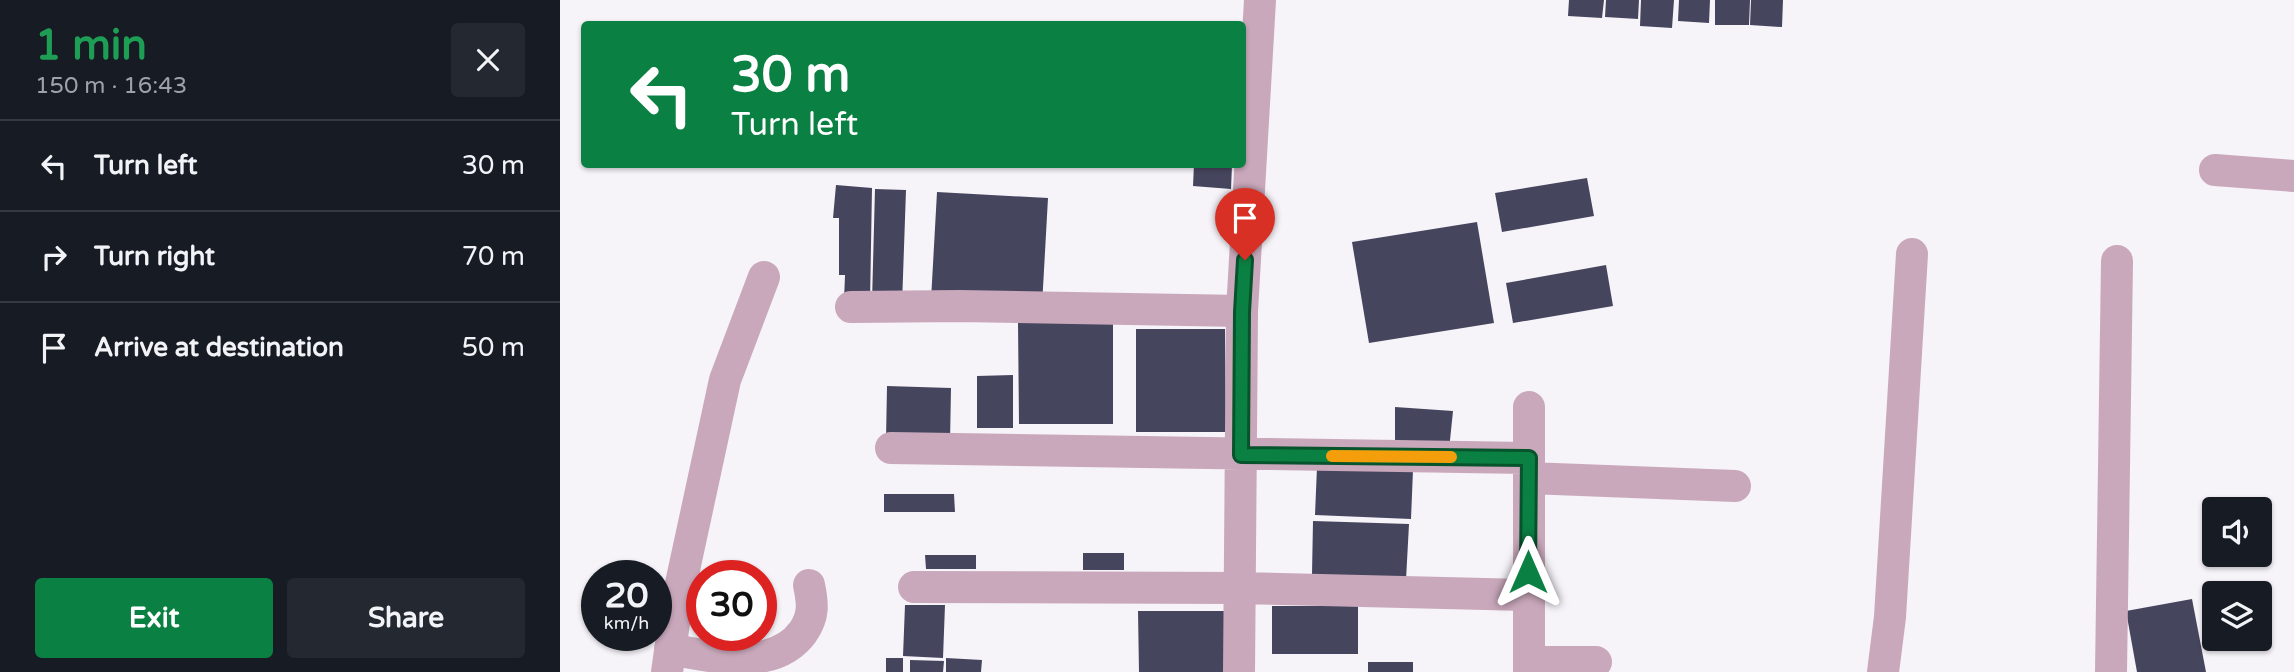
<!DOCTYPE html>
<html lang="en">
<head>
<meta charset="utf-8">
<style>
  body { margin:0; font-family:"Varela Round",sans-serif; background:#242831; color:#f1f3f6; height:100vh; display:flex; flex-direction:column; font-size:26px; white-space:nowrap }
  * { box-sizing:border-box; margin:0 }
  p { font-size:23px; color:#9ea1a6 }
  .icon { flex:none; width:38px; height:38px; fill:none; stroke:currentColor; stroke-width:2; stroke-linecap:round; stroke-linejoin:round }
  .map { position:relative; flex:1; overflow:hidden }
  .panel { display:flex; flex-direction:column; background:#171b24; width:560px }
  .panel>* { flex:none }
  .guide { position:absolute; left:21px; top:21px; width:665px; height:147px; border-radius:7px; box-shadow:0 2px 5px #0004; background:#0b8043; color:#fff; overflow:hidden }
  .fabs { position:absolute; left:1642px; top:497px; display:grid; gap:14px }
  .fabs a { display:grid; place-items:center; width:70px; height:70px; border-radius:7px; background:#171b24; box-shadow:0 2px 5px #0004; font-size:35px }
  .speed { position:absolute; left:21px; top:560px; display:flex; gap:14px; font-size:35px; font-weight:700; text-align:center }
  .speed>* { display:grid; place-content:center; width:91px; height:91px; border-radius:50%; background:#171b24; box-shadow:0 2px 5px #0004; line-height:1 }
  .speed small { font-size:18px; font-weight:400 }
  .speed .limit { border:10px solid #d22; background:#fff; color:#111 }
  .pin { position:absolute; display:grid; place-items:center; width:60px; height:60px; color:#fff; margin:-72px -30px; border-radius:50% 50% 50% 0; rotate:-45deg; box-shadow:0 0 7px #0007 }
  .pin .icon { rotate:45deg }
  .me { position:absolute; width:77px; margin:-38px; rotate:0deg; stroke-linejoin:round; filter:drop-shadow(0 0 5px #0008) }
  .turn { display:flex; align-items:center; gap:24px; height:147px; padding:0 35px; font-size:32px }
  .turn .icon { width:91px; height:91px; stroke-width:2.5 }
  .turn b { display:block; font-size:49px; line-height:60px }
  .round { display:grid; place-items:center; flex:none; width:74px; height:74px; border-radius:7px; background:#242831 }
  .summary { display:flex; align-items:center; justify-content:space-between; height:119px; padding:0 35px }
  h1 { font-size:42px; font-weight:800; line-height:52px; color:#1e9e55 }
  .primary-button { display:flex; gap:14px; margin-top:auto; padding:14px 35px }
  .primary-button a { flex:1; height:80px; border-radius:7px; background:#0b8043; color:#fff; font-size:28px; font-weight:800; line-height:80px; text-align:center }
  .primary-button a+a { background:#242831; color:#f1f3f6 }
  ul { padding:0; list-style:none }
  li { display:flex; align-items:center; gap:21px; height:91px; padding:0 35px; border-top:2px solid #363941 }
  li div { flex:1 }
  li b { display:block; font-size:26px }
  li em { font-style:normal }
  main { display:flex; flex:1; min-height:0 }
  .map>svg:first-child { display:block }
</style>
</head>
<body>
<main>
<section class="panel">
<div class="summary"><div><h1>1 min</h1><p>150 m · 16:43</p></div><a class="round"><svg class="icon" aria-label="close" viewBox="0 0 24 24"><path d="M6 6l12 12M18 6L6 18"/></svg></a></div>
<ul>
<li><svg class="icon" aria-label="left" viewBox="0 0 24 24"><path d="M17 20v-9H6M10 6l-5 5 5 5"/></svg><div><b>Turn left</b></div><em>30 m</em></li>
<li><svg class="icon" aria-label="right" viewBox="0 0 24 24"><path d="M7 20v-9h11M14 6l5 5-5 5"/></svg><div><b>Turn right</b></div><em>70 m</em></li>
<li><svg class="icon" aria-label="arrive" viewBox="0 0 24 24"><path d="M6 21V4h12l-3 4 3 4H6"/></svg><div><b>Arrive at destination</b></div><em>50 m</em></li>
</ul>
<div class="primary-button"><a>Exit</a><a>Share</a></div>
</section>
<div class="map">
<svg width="1734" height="672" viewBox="0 0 1734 672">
  <rect width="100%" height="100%" fill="#f6f3f9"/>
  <path fill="#46455e" d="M1009 0H1044L1042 18 1008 16Z
    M1046 0H1079L1078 19 1045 17Z
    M1081 0H1114L1112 28 1080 26Z
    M1119 0H1150L1149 23 1118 21Z
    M1155 0H1190L1189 25H1155Z
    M1191 0H1223L1222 27 1190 25Z
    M634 164 672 165 671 189 633 186Z
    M1027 178 1034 216 942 232 935 193Z
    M276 185 312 188 310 303 284 301 285 275H279V218H273Z
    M315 189 346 190 342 305 312 302Z
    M377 192 488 198 482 306 371 300Z
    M917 222 934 323 809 343 792 242Z
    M1046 265 1053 306 953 323 946 283Z
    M458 323H553V424H459Z
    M576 329H665L666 432H576Z
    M453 375V428H417V376Z
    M327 386 391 388 390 442 326 440Z
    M835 407 893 411 889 450 835 446Z
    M757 467 853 470 851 519 755 515Z
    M324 494H394L395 512H324Z
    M753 521 849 524 846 580 752 574Z
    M523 553H564V570H523Z
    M365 555H416V569H366Z
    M1632 599 1646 672H1577L1566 611Z
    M345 605H385L383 658 343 656Z
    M712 606H798V654H712Z
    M578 611H666V672H579Z
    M326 658H343V672H326Z
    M386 658 422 660 421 672H386Z
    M350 660 384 661 383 672H350Z
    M808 662H853V672H808Z"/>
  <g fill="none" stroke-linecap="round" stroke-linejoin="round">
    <path stroke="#c9a8bb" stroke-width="32" d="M1655 170 1734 176
      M291 307 400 306 682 311
      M331 448 969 458
      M969 478 1175 486
      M354 587 680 588 968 595
      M110 649C153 657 214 672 243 632 254 616 253 604 249 585
      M969 662H1036
      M107 672 117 602 165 380 204 277
      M679 672 682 311 700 0
      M969 672V407
      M1323 672 1330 617 1352 254
      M1551 672 1557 261"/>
  </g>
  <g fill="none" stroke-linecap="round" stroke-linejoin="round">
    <defs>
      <path id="route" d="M685 260 682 312 681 455 969 458 968 572"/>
    </defs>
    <use href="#route" stroke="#07532c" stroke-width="18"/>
    <use href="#route" stroke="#0b8043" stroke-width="12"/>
    <path stroke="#f59e0b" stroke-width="12" d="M772 456 891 457"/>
  </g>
</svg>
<div class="fabs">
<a><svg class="icon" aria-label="sound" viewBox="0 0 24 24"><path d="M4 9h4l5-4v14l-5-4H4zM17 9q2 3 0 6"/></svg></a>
<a><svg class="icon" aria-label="layers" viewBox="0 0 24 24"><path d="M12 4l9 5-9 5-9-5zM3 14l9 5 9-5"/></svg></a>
</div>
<div class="speed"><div>20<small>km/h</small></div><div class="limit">30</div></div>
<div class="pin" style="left:685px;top:260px;background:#d93025"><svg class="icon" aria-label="arrive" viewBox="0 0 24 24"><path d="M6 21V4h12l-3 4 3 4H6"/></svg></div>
<svg class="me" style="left:968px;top:572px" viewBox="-20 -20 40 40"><path d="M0-17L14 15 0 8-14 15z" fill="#0b8043" stroke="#fff" stroke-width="4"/></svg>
<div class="guide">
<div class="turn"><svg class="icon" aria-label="left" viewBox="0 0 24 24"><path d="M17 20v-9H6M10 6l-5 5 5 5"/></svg><div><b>30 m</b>Turn left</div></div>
</div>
</div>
</main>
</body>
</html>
